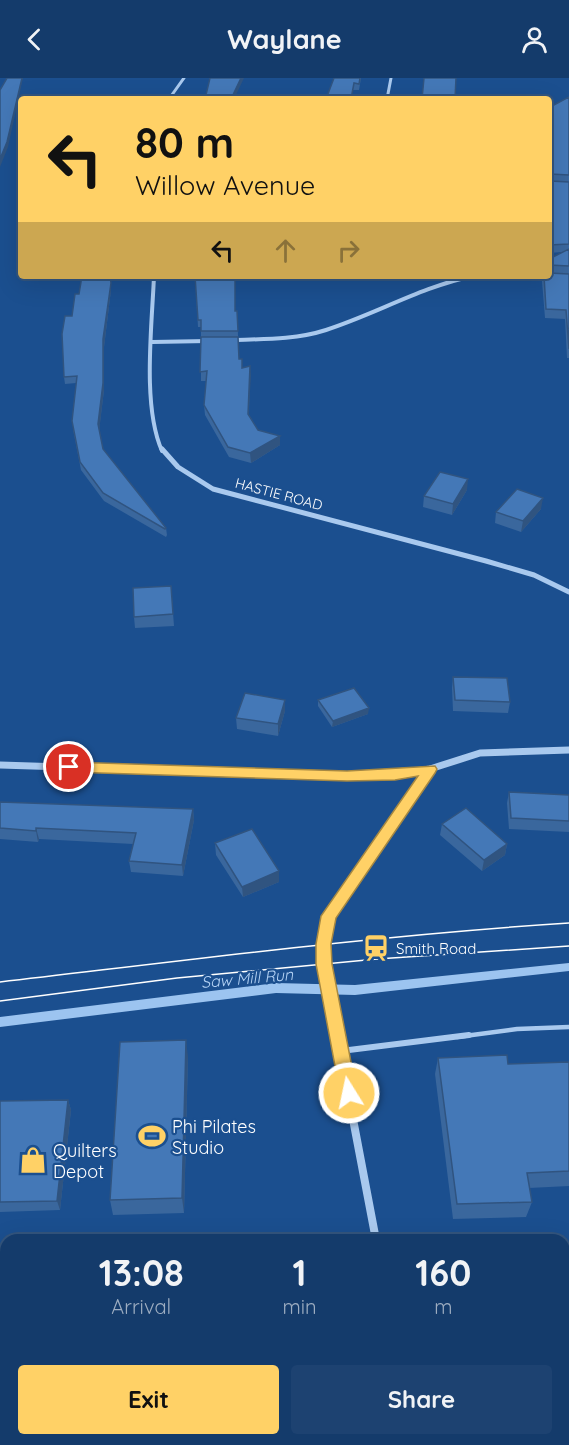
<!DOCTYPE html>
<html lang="en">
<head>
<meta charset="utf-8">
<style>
  body { margin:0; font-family:Quicksand,sans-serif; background:#1d4271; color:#f1f3f6; height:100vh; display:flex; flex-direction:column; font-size:22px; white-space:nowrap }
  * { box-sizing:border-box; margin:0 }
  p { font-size:20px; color:#9dadc1 }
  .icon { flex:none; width:33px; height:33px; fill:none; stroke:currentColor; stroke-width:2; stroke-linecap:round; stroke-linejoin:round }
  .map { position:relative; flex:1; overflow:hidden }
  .drawer { position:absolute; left:0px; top:1156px; width:570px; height:212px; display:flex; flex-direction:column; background:#143b6b; border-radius:18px 18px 0 0; box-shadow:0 6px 24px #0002,0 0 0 2px #33557e }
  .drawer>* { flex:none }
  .hud { position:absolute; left:18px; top:18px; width:534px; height:183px; border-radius:6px; box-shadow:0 6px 24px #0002,0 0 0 2px #33557e; background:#ffd166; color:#111; overflow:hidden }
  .pin { position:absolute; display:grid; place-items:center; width:51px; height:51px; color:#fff; margin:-26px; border:3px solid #fff; border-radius:50%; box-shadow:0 2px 6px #0007 }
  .me { position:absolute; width:66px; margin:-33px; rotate:350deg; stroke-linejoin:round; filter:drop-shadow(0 0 4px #0008) }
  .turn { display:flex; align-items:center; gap:21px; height:126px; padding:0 18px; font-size:27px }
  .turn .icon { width:78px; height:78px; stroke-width:2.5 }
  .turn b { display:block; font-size:42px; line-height:51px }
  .lanes { display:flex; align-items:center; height:57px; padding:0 18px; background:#0003; justify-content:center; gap:30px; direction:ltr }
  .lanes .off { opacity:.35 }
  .eta { display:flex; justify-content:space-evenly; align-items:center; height:102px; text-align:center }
  .eta b { font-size:36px; font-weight:700; line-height:42px }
  .action { display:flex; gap:12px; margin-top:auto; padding:12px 18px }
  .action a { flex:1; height:69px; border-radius:6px; background:#ffd166; color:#111; font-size:24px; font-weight:700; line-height:69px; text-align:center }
  .action a+a { background:#1d4271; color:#f1f3f6 }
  header { display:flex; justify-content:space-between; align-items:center; height:78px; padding:0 18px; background:#143b6b; font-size:27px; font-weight:700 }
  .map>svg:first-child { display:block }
</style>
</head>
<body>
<header><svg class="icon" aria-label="back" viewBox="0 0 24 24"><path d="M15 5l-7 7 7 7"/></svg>Waylane<svg class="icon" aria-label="person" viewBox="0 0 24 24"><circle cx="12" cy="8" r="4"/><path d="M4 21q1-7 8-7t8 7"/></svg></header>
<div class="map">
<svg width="569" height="1367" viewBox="0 0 569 1367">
  <rect width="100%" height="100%" fill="#1b4f8f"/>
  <path fill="#2e69ad" d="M569 1284V1367H477L476 1362H564V1285Z
    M0 1312H6V1362H382L383 1367H0Z"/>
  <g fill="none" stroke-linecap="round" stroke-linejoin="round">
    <path fill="#9cc4f0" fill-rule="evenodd" d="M569 885V893L355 917 276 915 0 949V939L276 905 355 907Z"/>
    <path stroke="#a9c9ee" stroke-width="4.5" d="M457 959 517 951 569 949"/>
    <path stroke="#a9c9ee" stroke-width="6" d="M341 973 469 957
      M564 1175H569"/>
    <path stroke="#a9c9ee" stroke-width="3" d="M169 21 184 0
      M387 21 391 0"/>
    <path stroke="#a9c9ee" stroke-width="4" d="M154 198C152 248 142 328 162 373
      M520 198 550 200
      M230 262C262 261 295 262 326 252 376 236 421 209 473 198
      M152 264 208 263"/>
    <path stroke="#a9c9ee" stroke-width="5" d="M162 371 178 389 213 411 486 483 534 497 569 514"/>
    <path stroke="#a9c9ee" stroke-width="7" d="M0 687 347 698 395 696 430 691 480 675 569 672
      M338 959 328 907 324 866 329 838 430 691"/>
    <path stroke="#a9c9ee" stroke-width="8" d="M337 957 376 1162
      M406 1362 407 1367"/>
    <path fill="#f0f6ff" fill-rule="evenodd" d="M564 1227H569V1249H564Z
      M0 1255H6V1277H0Z"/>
    <path stroke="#fff" stroke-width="1.5" d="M0 904C189 882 379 857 569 845
      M0 923 177 900 377 881 569 868"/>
  </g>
  <path fill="#3a679d" d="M334 0H364H361L359 12H353Z
    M569 19V280H567L565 241 545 240 542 203 543 198H549V181L562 174 549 175V59H550L552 28Z
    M195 198 235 233H237L239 281 242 290 250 288 249 337 258 352 280 367 251 385 229 379 205 337 204 327 206 303H201V249H198Z
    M110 200 111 212 104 269V312L99 352 103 371 166 450 167 457 166 459 104 423 81 392 73 351 76 305 65 306 64 299 72 238 79 216Z
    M467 412 452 437 423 429 424 418Z
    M541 431 521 454 495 445 496 434Z
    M171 508 174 548 135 550 134 539Z
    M453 599 510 624 508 635 453 633 452 610Z
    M318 622 368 636 332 649 318 628Z
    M285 633 278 658 237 651 236 640Z
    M509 714 569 717V754L509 751 507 725Z
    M0 724 193 731 194 742 183 798 131 794 129 783 133 766 39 761 38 764 0 761Z
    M442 746 507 766 505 777 482 793 440 757Z
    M215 765 279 804 243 819 216 777Z
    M188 979 184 1135 113 1137 110 1122Z
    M438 980 508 986 569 984V1108L529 1110 532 1124 526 1139 453 1141 435 996Z
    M68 1022 71 1032 60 1132 0 1134V1023Z"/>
  <path fill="#305480" d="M22 0H23L8 69 0 89V81Z
    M241 0H244L234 21H231Z
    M111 205V212L104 269V312L99 354 98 346 103 261Z
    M250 288 251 298 248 345V336Z
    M280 358V367L251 385 250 375Z
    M468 401 467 412 452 437 453 426Z
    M543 420 541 431 521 454 523 443Z
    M285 622V633L278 658V646Z
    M369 630 368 636 332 649 333 643Z
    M193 731 194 742 183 798 182 787Z
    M36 750 39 761 38 764 36 753Z
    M507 766 505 777 482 793 484 782Z
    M279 793V804L243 819 242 809Z
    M186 962 188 979 184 1135 182 1120Z
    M68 1022 71 1032 60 1132 57 1123Z"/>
  <path fill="#4478b7" stroke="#305480" stroke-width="1.5" d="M7 0H22L7 64 0 81V12Z
    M210 0H241L231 21H205Z
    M334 0H360L359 6 354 5 351 21H326Z
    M424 0H456L455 21H422Z
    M569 19V97L550 96H549V59H551L552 28Z
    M549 102 550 103 569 104V166L549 167Z
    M569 171V188L549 187V181Z
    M549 195 569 196V271L566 232 546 231 544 198H549Z
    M82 198H110L111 205 103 261V305L98 346 103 371 166 450 165 451 103 415 80 384 72 343 77 298 64 299 62 256 65 238H72L75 216H79Z
    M195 198H235V233H237L238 253H201V242H198Z
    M201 259H238L239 281H242V290L250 288 248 336 258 352 280 358 250 375 228 369 204 327 207 293 200 294Z
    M440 394 468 401 453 426 424 418Z
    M517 411 543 420 523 443 496 434Z
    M171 508 173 536 134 539 133 510Z
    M453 599 507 600 510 624 455 622Z
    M354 610 369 630 333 643 318 622Z
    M245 615 285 622 278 646 236 640Z
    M509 714 569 717V743L511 740Z
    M0 724 193 731 182 787 129 783 136 755 36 750V753L0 750Z
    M466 730 507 766 484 782 442 746Z
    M252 751 279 793 242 809 215 765Z
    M186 962 182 1120 110 1122 120 964Z
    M507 977 508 986 569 984V1093L527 1095 532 1124 457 1126 438 980Z
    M68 1022 57 1123 0 1124V1023Z"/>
  <path fill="#ffd166" stroke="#a68842" stroke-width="1.5" d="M69 684 347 693 435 688 437 691 435 695 336 840 331 866 332 886 357 1015 355 1020 349 1023 343 1020 340 1015 316 886V866L321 838 418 698 395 702 347 703 69 694 63 689Z"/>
  <defs>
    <symbol id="station-bare" viewBox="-9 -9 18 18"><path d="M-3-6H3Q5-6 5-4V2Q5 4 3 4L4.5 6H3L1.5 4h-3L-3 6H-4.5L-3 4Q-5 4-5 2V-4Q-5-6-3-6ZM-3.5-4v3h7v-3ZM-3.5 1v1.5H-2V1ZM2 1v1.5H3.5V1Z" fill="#ffd166" stroke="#1b4f8f" stroke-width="2.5" paint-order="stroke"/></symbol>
    <symbol id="stadium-bare" viewBox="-9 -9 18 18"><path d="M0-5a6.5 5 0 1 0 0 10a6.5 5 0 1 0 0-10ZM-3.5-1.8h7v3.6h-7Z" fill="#ffd166" stroke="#1b4f8f" stroke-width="2.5" paint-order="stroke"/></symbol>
    <symbol id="shop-bare" viewBox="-9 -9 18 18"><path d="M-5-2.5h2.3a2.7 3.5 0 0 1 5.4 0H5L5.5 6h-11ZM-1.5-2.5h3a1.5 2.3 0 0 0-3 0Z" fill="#ffd166" stroke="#1b4f8f" stroke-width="2.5" paint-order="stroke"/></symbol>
  </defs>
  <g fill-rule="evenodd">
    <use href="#station-bare" x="357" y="851" width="38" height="38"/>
    <use href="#stadium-bare" x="133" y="1039" width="38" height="38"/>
    <use href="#shop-bare" x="14" y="1063" width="38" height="38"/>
  </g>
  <g text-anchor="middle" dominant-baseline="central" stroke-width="4.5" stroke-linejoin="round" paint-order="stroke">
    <g font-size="14" fill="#fff" stroke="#1b4f8f">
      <text transform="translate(279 416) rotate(15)">HASTIE ROAD</text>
    </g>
    <g font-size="15" fill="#fff" stroke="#1b4f8f" text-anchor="start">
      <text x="396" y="870">Smith Road</text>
    </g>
    <g font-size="16" font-style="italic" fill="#b5d3f5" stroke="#1b4f8f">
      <text transform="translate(247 900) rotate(-5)">Saw Mill Run</text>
    </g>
    <g font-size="18" fill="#fff" stroke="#1b4f8f" text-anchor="start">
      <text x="172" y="1048">Phi Pilates<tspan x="172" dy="21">Studio</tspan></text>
      <text x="53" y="1072">Quilters<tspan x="53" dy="21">Depot</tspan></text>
    </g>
  </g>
</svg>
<div class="pin" style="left:69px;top:689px;background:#d93025"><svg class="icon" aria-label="arrive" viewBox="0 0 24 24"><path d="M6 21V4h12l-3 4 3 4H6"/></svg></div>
<svg class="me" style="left:349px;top:1015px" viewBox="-20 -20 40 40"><circle r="17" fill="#ffd166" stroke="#fff" stroke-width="3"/><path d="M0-11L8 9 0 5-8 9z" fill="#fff"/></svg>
<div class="hud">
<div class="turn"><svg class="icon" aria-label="left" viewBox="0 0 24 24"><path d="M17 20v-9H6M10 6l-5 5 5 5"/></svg><div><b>80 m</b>Willow Avenue</div></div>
<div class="lanes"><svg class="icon" aria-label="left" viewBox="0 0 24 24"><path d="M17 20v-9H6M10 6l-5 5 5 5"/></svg><svg class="icon off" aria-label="ahead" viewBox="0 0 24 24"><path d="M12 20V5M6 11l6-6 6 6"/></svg><svg class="icon off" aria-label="right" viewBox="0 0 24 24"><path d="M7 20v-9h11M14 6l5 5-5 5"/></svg></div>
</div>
<section class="drawer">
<div class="eta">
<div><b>13:08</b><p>Arrival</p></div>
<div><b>1</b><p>min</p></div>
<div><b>160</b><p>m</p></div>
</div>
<div class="action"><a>Exit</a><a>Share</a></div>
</section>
</div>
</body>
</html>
